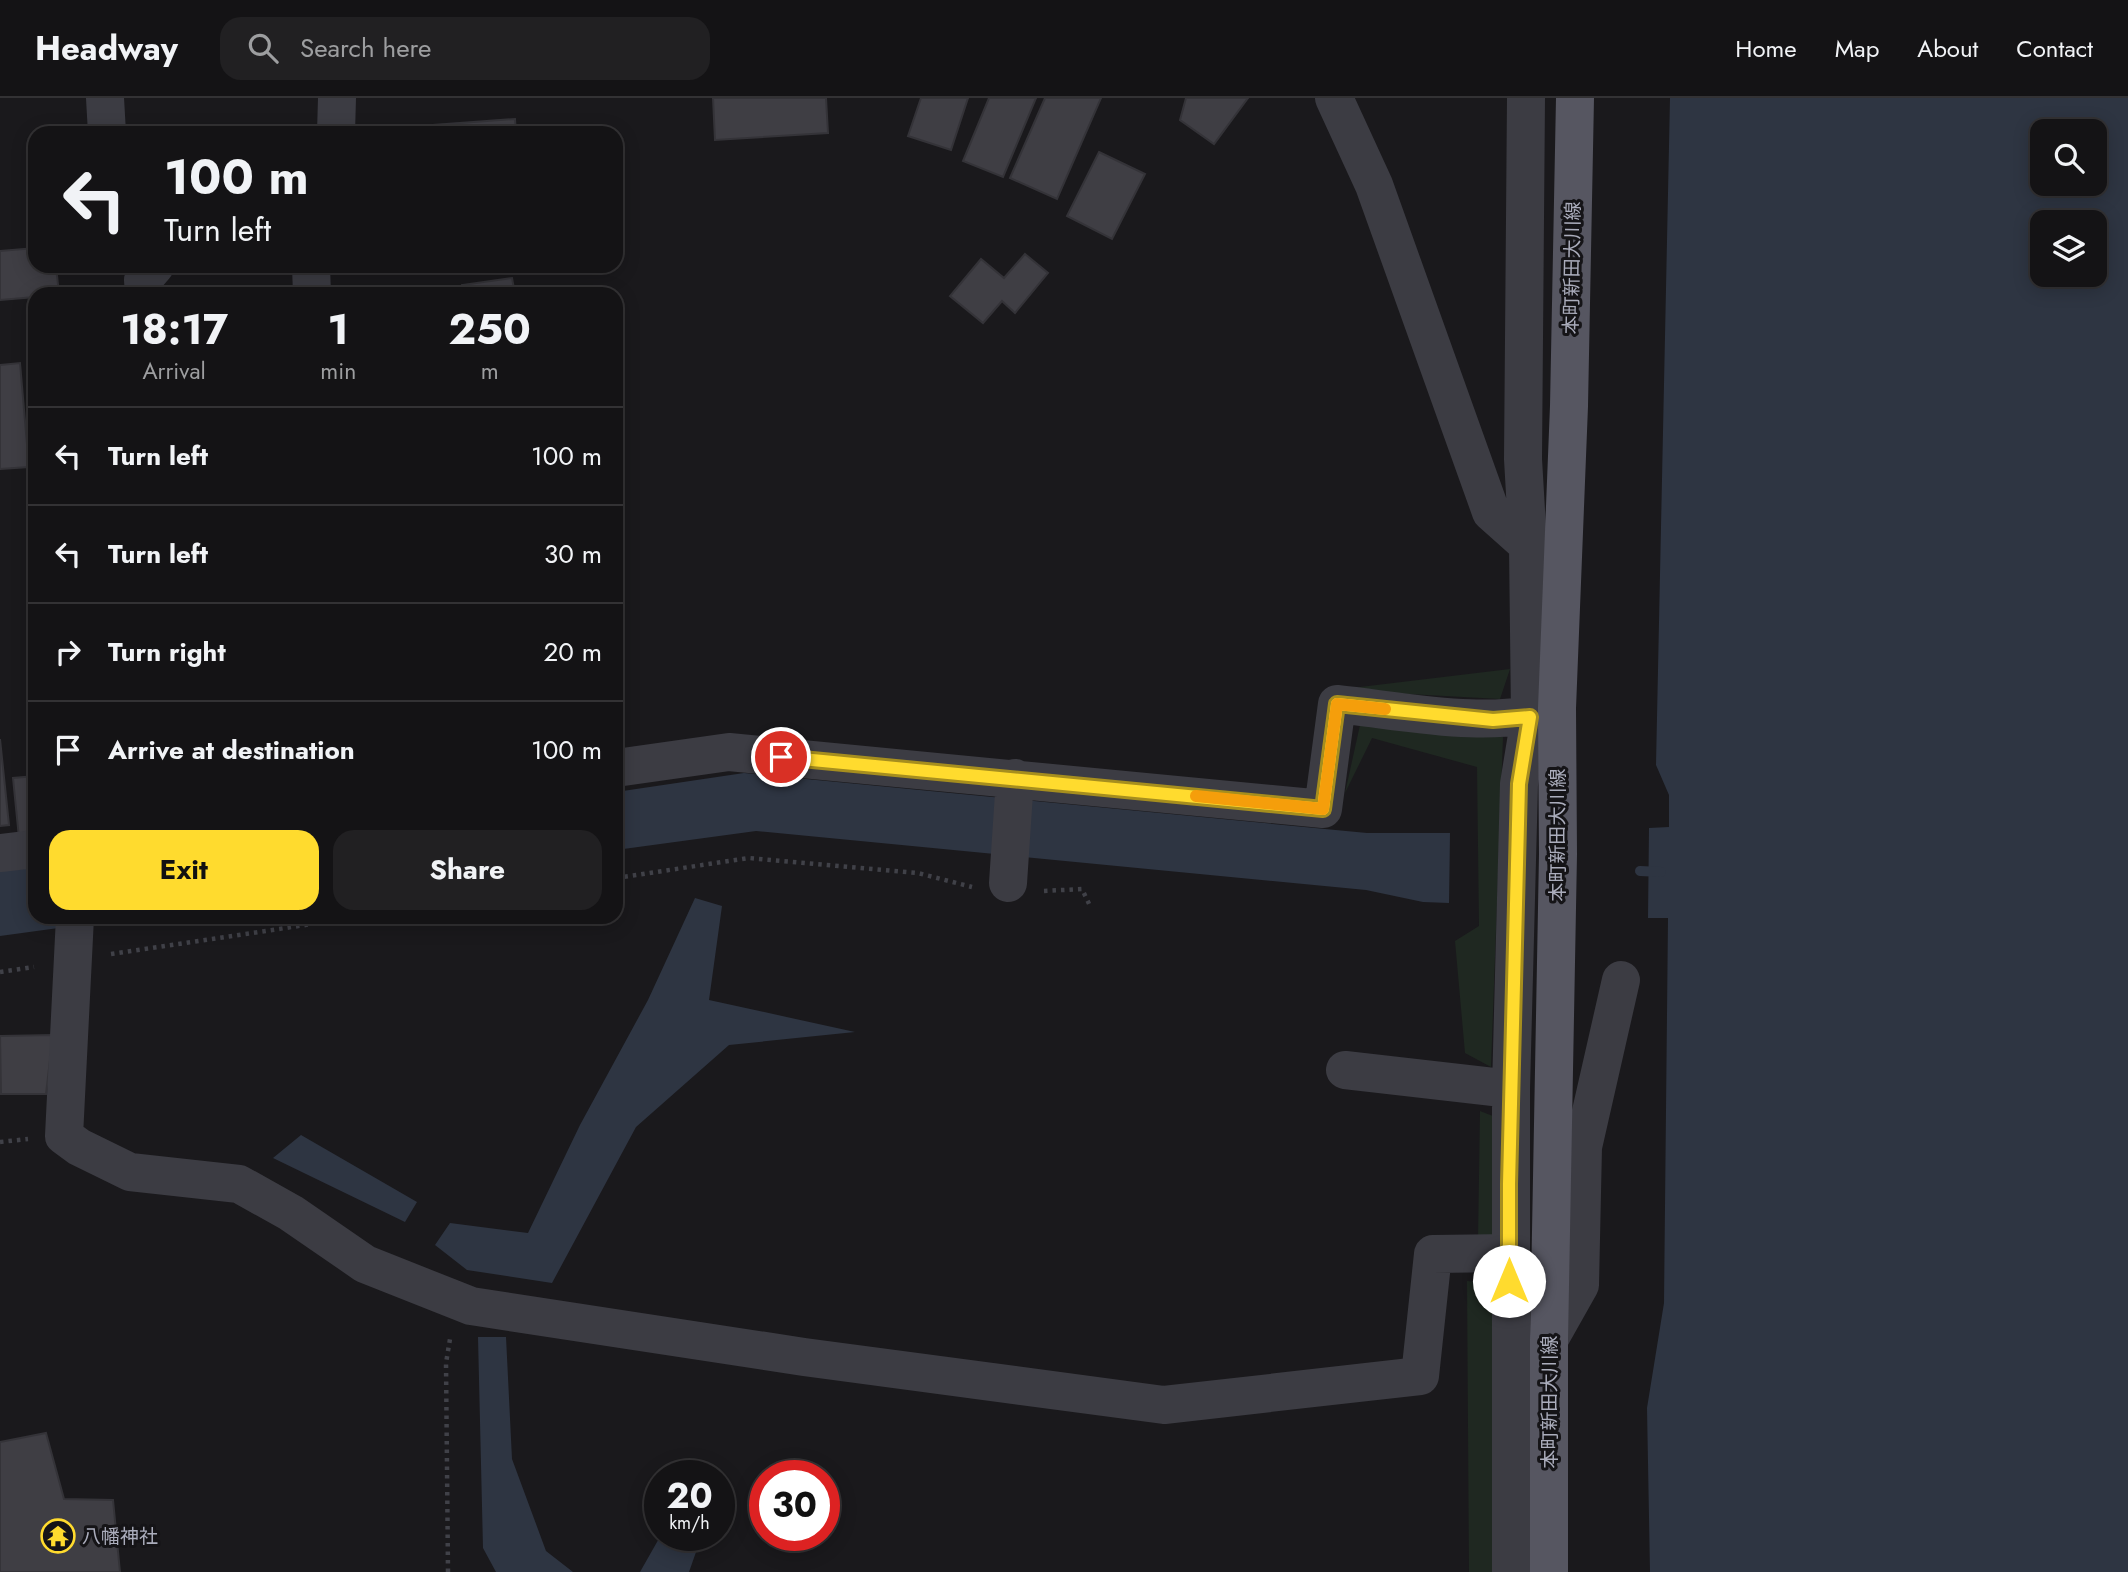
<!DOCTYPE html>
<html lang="en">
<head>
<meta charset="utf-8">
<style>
  body { margin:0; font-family:Jost,"Noto Sans JP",sans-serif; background:#212022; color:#f1f3f6; height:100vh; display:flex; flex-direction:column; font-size:26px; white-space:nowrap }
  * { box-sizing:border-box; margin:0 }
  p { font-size:23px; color:#9d9ea0 }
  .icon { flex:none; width:38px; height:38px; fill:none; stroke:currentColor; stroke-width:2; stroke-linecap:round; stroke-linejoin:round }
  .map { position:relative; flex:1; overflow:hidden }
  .drawer { position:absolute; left:28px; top:189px; width:595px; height:637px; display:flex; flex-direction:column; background:#141315; border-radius:21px; box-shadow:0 4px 18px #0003,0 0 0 2px #333234 }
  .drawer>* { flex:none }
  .guide { position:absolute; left:28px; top:28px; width:595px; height:147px; border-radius:21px; box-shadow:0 4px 18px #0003,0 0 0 2px #333234; background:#141315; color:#f1f3f6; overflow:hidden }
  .buttons { position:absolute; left:2030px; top:21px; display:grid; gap:14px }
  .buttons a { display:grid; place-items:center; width:77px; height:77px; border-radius:14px; background:#141315; box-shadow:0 4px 18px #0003,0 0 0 2px #333234; font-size:35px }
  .speed { position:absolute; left:644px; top:1362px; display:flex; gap:14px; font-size:35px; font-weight:700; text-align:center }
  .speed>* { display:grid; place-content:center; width:91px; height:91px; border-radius:50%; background:#141315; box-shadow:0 4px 18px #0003,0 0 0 2px #333234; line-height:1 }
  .speed small { font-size:18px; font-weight:400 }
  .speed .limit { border:10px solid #d22; background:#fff; color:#111 }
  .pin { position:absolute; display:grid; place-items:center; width:60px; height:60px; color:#fff; margin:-30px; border:4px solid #fff; border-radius:50%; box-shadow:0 2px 7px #0007 }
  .me { position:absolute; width:77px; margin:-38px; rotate:0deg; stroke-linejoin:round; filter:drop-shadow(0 0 5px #0008) }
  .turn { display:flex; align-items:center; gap:24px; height:147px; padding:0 21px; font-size:32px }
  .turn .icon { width:91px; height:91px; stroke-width:2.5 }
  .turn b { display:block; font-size:49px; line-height:60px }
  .eta { display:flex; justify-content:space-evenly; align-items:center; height:119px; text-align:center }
  .eta b { font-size:42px; font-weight:700; line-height:49px }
  .action { display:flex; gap:14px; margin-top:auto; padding:14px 21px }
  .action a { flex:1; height:80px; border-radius:21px; background:#ffdb2e; color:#111; font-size:28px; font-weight:700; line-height:80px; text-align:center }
  .action a+a { background:#212022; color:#f1f3f6 }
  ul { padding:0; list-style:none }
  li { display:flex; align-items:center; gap:21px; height:98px; padding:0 21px; border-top:2px solid #333234 }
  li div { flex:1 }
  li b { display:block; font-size:26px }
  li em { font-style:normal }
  header { display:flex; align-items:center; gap:42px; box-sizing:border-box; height:98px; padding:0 35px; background:#141315; border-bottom:2px solid #333234 }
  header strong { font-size:33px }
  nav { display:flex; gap:38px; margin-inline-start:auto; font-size:24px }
  .search { width:490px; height:63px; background:#212022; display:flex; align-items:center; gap:18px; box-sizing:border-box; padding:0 24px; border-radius:21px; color:#9d9ea0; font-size:26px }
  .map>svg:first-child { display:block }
</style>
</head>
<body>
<header>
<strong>Headway</strong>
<div class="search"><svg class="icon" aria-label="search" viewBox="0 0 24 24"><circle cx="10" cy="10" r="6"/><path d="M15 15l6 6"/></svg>Search here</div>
<nav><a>Home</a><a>Map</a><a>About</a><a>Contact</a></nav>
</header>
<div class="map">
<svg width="2128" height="1474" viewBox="0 0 2128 1474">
  <rect width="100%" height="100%" fill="#1a191c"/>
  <path fill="#1f2821" d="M1510 571 1500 601 1335 592Z
    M1360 627 1503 639 1491 969 1465 955 1455 843 1479 828 1477 669 1372 640 1345 695Z
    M1480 1013 1498 1020 1500 1135 1478 1142Z
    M1467 1183 1495 1186 1498 1474H1469Z"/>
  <path fill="#2e3542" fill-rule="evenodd" d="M1670 0H2128V1474H1650L1647 1310 1664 1205 1668 820H1648L1649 730 1669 729V697L1656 667ZM2095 33V86H2042V33ZM2095 124V177H2042V124Z
    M744 675 1367 735H1450L1449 805 1423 804 1366 792 756 733 616 752V694Z
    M35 770V819H139L0 838V773Z
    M695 800 722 808 709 902 855 934 729 947 636 1029 552 1185 467 1172 435 1147 450 1125 528 1135 580 1027 648 902Z
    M301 1037 417 1104 405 1124 273 1060Z
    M478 1239H506L512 1361 546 1453 573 1474H496L483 1450Z
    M661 1437H702L689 1474H640Z"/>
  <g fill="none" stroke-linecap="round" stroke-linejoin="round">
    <path stroke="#2e3542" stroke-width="10" d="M1640 773 1661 774"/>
  </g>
  <path fill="#3f3e44" stroke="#343338" stroke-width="2" d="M713 0H826L828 35 715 42Z
    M921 0H968L951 52 908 38Z
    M989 0H1036L1003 79 963 63Z
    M1045 0H1101L1057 101 1010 80Z
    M1186 0H1248L1214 46 1180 22Z
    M515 21 516 35H421L420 28Z
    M1099 54 1145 76 1112 141 1067 118Z
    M35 150V168H56L59 196H35V199L0 202V153Z
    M1025 156 1048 175 1015 215 1002 203 983 225 950 198 981 161 1004 180Z
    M512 180 515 196H463L462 187Z
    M20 265 29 369 0 371V267Z
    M0 641 9 727 0 728Z
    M35 678V738L19 740 13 680Z
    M53 937 46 996H1L0 938Z
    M46 1335 64 1401 113 1402 120 1474H0V1344Z"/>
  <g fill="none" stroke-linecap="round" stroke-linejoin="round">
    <path stroke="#404148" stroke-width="4.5" stroke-dasharray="3.5 5" stroke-linecap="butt" d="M616 780 749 760 918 775 972 789
      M1044 793 1082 791 1091 810
      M111 856 359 819
      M0 874 34 869
      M0 1044 28 1041
      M448 1474 446 1265 450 1241"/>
    <path stroke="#3c3c43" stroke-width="38" d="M105 0 107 35
      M1334 0 1374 87 1491 414 1528 447 1540 452
      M336 35 337 0
      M311 168 312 196
      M144 196 143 182 155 168
      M616 670 729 654 1323 711 1337 606C1404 613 1490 632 1555 611
      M0 755 35 751
      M1008 785 1015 680
      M75 819 64 1038 79 1049 130 1074 239 1086 291 1115 365 1166 471 1208 804 1259 1164 1307 1420 1278 1433 1156 1509 1155
      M1345 972 1511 991
      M1549 1242 1580 1187 1583 1049 1621 882
      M1511 1474V991L1519 686 1530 619 1528 447 1523 361 1526 0"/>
    <path stroke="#565661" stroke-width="38" d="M1549 1474V1242L1558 756 1557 610 1569 308 1575 0"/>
  </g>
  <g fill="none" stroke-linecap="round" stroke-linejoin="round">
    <defs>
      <path id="route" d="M781 659 1323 711 1337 606 1493 622 1530 619 1519 686 1509 1086V1183"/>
    </defs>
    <use href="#route" stroke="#a68e1e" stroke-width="18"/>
    <use href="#route" stroke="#ffdb2e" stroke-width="12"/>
    <path stroke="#f59e0b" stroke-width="12" d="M1196 698 1323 711 1337 606 1385 611"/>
  </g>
  <defs>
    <symbol id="temple-ring" viewBox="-11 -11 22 22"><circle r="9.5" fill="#151417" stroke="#ffdb2e" stroke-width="1.5"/><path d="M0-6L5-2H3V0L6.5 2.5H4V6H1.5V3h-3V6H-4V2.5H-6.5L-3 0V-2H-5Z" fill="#ffdb2e"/></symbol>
  </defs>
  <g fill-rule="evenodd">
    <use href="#temple-ring" x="39" y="1419" width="38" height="38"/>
  </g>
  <g text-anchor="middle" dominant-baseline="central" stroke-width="6" stroke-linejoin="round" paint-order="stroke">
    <g font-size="19" fill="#abadbc" stroke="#151417">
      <text transform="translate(1572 170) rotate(-89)">本町新田大川線</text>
      <text transform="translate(1557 737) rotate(-90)">本町新田大川線</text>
      <text transform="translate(1549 1304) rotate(-90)">本町新田大川線</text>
    </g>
    <g font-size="19" fill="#abadbc" stroke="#151417" text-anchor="start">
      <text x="82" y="1438">八幡神社</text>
    </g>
  </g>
</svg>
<div class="buttons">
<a><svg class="icon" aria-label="search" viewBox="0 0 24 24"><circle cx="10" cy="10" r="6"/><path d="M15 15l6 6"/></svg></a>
<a><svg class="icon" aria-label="layers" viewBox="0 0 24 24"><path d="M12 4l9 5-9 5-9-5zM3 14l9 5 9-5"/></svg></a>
</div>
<div class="speed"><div>20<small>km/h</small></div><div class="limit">30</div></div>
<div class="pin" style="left:781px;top:659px;background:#d93025"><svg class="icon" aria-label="arrive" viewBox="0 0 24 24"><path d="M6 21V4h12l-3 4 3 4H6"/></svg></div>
<svg class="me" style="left:1509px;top:1183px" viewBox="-20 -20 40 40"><circle r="19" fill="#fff"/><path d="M0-13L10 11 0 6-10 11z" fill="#ffdb2e"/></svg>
<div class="guide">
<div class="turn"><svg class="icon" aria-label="left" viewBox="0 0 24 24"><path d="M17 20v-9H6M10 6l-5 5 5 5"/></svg><div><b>100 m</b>Turn left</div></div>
</div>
<section class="drawer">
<div class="eta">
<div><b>18:17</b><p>Arrival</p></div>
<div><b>1</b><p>min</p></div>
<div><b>250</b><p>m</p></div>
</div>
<ul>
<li><svg class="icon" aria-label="left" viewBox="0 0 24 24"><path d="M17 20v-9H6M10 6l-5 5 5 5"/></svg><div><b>Turn left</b></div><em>100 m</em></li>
<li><svg class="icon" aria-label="left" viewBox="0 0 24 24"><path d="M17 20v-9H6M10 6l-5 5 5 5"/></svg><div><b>Turn left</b></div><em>30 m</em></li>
<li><svg class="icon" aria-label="right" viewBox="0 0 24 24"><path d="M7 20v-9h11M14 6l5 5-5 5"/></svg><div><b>Turn right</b></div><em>20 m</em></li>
<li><svg class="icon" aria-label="arrive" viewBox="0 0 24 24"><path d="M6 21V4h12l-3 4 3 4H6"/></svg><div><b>Arrive at destination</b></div><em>100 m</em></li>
</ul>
<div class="action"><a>Exit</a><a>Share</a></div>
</section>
</div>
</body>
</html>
